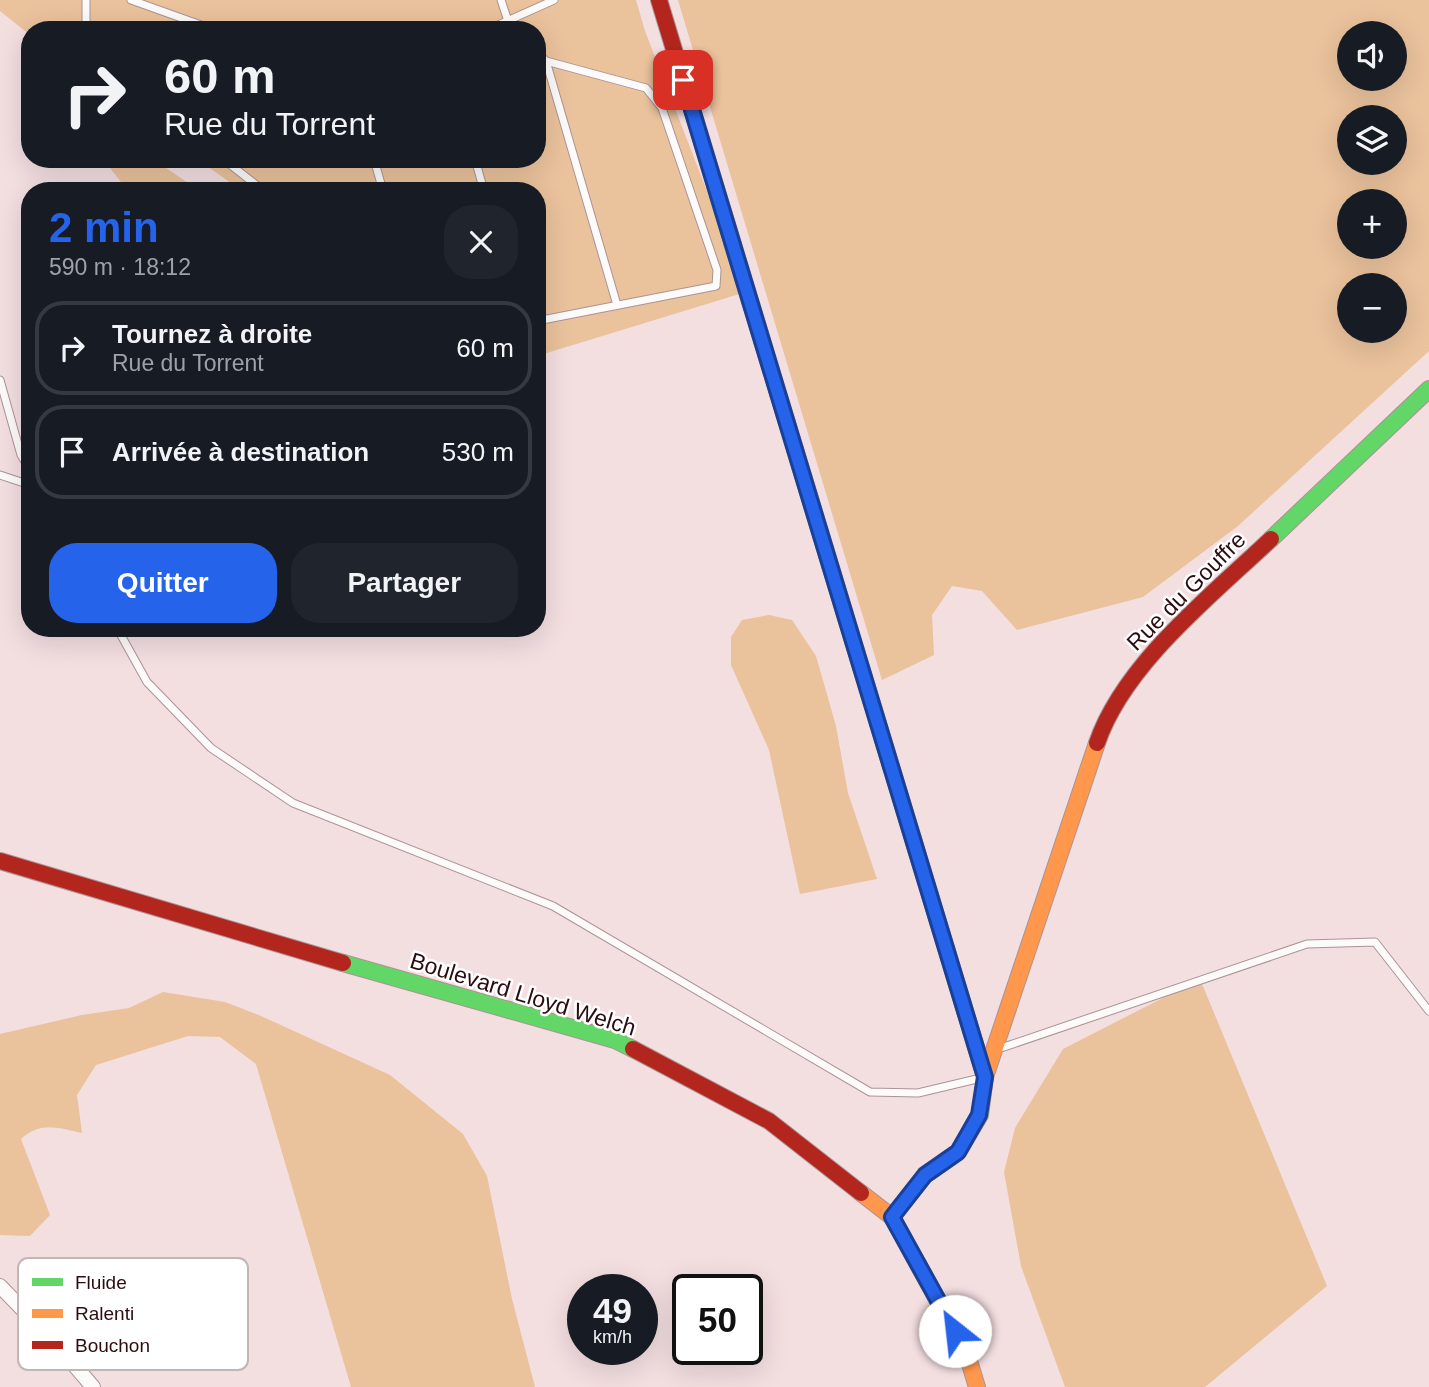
<!DOCTYPE html>
<html lang="fr">
<head>
<meta charset="utf-8">
<style>
  body { margin:0; font-family:Arial,sans-serif; background:#20242c; color:#f1f3f6; height:100vh; display:flex; flex-direction:column; font-size:26px; white-space:nowrap }
  * { box-sizing:border-box; margin:0 }
  p { font-size:23px; color:#9ea1a6 }
  .icon { flex:none; width:38px; height:38px; fill:none; stroke:currentColor; stroke-width:2; stroke-linecap:round; stroke-linejoin:round }
  .map { position:relative; flex:1; overflow:hidden }
  .side { position:absolute; left:21px; top:182px; width:525px; height:455px; display:flex; flex-direction:column; background:#171b24; border-radius:28px; box-shadow:0 7px 28px #0002 }
  .side>* { flex:none }
  .banner { position:absolute; left:21px; top:21px; width:525px; height:147px; border-radius:28px; box-shadow:0 7px 28px #0002; background:#171b24; color:#f1f3f6; overflow:hidden }
  .buttons { position:absolute; left:1337px; top:21px; display:grid; gap:14px }
  .buttons a { display:grid; place-items:center; width:70px; height:70px; border-radius:50%; background:#171b24; box-shadow:0 7px 28px #0002; font-size:35px }
  .speed { position:absolute; left:567px; top:1274px; display:flex; gap:14px; font-size:35px; font-weight:700; text-align:center }
  .speed>* { display:grid; place-content:center; width:91px; height:91px; border-radius:50%; background:#171b24; box-shadow:0 7px 28px #0002; line-height:1 }
  .speed small { font-size:18px; font-weight:400 }
  .speed .limit { border:4px solid #111; border-radius:10px; background:#fff; color:#111 }
  .pin { position:absolute; display:grid; place-items:center; width:60px; height:60px; color:#fff; margin:-30px; border-radius:14px; box-shadow:0 4px 10px #0006 }
  .me { position:absolute; width:77px; margin:-38px; rotate:331deg; stroke-linejoin:round; filter:drop-shadow(0 0 5px #0008) }
  .turn { display:flex; align-items:center; gap:24px; height:147px; padding:0 28px; font-size:32px }
  .turn .icon { width:91px; height:91px; stroke-width:2.5 }
  .turn b { display:block; font-size:49px; line-height:60px }
  .round { display:grid; place-items:center; flex:none; width:74px; height:74px; border-radius:28px; background:#20242c }
  .overview { display:flex; align-items:center; justify-content:space-between; height:119px; padding:0 28px }
  h1 { font-size:42px; font-weight:800; line-height:52px; color:#2563eb }
  .primary-button { display:flex; gap:14px; margin-top:auto; padding:14px 28px }
  .primary-button a { flex:1; height:80px; border-radius:28px; background:#2563eb; color:#fff; font-size:28px; font-weight:800; line-height:80px; text-align:center }
  .primary-button a+a { background:#20242c; color:#f1f3f6 }
  ul { padding:0; list-style:none }
  li { display:flex; align-items:center; gap:21px; height:94px; margin:0 14px 10px; padding:0 14px; border:4px solid #363941; border-radius:28px }
  li div { flex:1 }
  li b { display:block; font-size:26px }
  li em { font-style:normal }
  .map>svg:first-child { display:block }
</style>
</head>
<body>
<div class="map">
<svg width="1429" height="1387" viewBox="0 0 1429 1387">
  <rect width="100%" height="100%" fill="#f3dee0"/>
  <path fill="#eac29c" fill-rule="evenodd" d="M0 0H636L645 31 746 292 537 356V191H242L197 159H537V30H30V35L0 11Z
    M678 0H1429V351L1238 526 1143 597 1017 630 982 591 952 586 932 615 934 655 882 680ZM1395 33V79H1349V33ZM1395 117V163H1349V117ZM1395 201V247H1349V201ZM1395 285V331H1349V285Z
    M103 159H153L200 191H128Z
    M769 615 792 620 816 656 836 726 848 793 877 879 800 894 769 750 731 665V637L742 620Z
    M1200 979 1327 1286 1205 1387H1065L1021 1266 1004 1172 1015 1128 1063 1049Z
    M163 992 225 1002 261 1016 390 1075 463 1134 487 1176 512 1299 535 1387H351L256 1064 220 1037 188 1036 96 1065 77 1095 82 1133C57 1128 42 1121 21 1139L50 1215 30 1236 0 1235V1034L82 1015 129 1008Z"/>
  <g fill="none" stroke-linecap="round" stroke-linejoin="round">
    <defs>
      <path id="lane" d="M86 0V23L91 30
        M131 0 215 30
        M501 0 508 21 516 30
        M487 30 554 0
        M537 52 546 61 617 305
        M223 159 264 191
        M374 159 383 191
        M475 159 484 191
        M537 321 716 286 717 270 662 108 646 88 546 61
        M0 380 21 455 30 470
        M0 475 30 485
        M117 628 147 682 211 748 293 803 553 906 870 1092 918 1093 981 1078
        M998 1049 1307 944 1375 942 1429 1011"/>
      <path id="street" d="M0 1286 58 1346 93 1387"/>
      <path id="fast" d="M1271 539 1429 389
        M343 963 615 1040 633 1049
        M892 1217 925 1175 958 1152 980 1115 985 1077 930 895"/>
      <path id="slow" d="M795 449 930 895
        M985 1077 1097 743
        M861 1193 892 1217 967 1354 977 1387"/>
      <path id="jam" d="M659 0 795 449
        M1097 743C1124 664 1212 595 1271 539
        M0 861 343 963
        M633 1049 769 1121 861 1193"/>
    </defs>
    <use href="#lane" stroke="#ab9396" stroke-width="9"/>
    <use href="#street" stroke="#ab9396" stroke-width="16"/>
    <use href="#fast" stroke="#ab9396" stroke-width="18"/>
    <use href="#slow" stroke="#ab9396" stroke-width="18"/>
    <use href="#jam" stroke="#ab9396" stroke-width="18"/>
    <use href="#lane" stroke="#fdfafa" stroke-width="7"/>
    <use href="#street" stroke="#fdfafa" stroke-width="14"/>
    <use href="#fast" stroke="#63d668" stroke-width="16"/>
    <use href="#slow" stroke="#ff974d" stroke-width="16"/>
    <use href="#jam" stroke="#b3261e" stroke-width="16"/>
  </g>
  <g fill="none" stroke-linecap="round" stroke-linejoin="round">
    <defs>
      <path id="route" d="M683 80 985 1077 979 1115 958 1152 925 1175 892 1217 955 1331"/>
    </defs>
    <use href="#route" stroke="#184099" stroke-width="18"/>
    <use href="#route" stroke="#2563eb" stroke-width="12"/>
  </g>
  <g text-anchor="middle" dominant-baseline="central" stroke-width="5" stroke-linejoin="round" paint-order="stroke">
    <g font-size="23" fill="#2d0c11" stroke="#fff">
      <text transform="translate(1186 591) rotate(-45)">Rue du Gouffre</text>
      <text transform="translate(523 994) rotate(17)">Boulevard Lloyd Welch</text>
    </g>
  </g>
  <rect x="18" y="1258" width="230" height="112" rx="10" fill="#fff" stroke="#c0b6b8" stroke-width="2"/>
  <rect x="32" y="1278" width="31" height="8" fill="#63d668"/>
  <rect x="32" y="1309" width="31" height="9" fill="#ff974d"/>
  <rect x="32" y="1341" width="31" height="8" fill="#b3261e"/>
  <g font-size="19" fill="#2d0c11">
    <text x="75" y="1289">Fluide</text>
    <text x="75" y="1320">Ralenti</text>
    <text x="75" y="1352">Bouchon</text>
  </g>
</svg>
<div class="buttons">
<a><svg class="icon" aria-label="sound" viewBox="0 0 24 24"><path d="M4 9h4l5-4v14l-5-4H4zM17 9q2 3 0 6"/></svg></a>
<a><svg class="icon" aria-label="layers" viewBox="0 0 24 24"><path d="M12 4l9 5-9 5-9-5zM3 14l9 5 9-5"/></svg></a>
<a>+</a>
<a>−</a>
</div>
<div class="speed"><div>49<small>km/h</small></div><div class="limit">50</div></div>
<div class="pin" style="left:683px;top:80px;background:#d93025"><svg class="icon" aria-label="arrive" viewBox="0 0 24 24"><path d="M6 21V4h12l-3 4 3 4H6"/></svg></div>
<svg class="me" style="left:955px;top:1331px" viewBox="-20 -20 40 40"><circle r="19" fill="#fff"/><path d="M0-13L10 11 0 6-10 11z" fill="#2563eb"/></svg>
<div class="banner">
<div class="turn"><svg class="icon" aria-label="right" viewBox="0 0 24 24"><path d="M7 20v-9h11M14 6l5 5-5 5"/></svg><div><b>60 m</b>Rue du Torrent</div></div>
</div>
<section class="side">
<div class="overview"><div><h1>2 min</h1><p>590 m · 18:12</p></div><a class="round"><svg class="icon" aria-label="close" viewBox="0 0 24 24"><path d="M6 6l12 12M18 6L6 18"/></svg></a></div>
<ul>
<li><svg class="icon" aria-label="right" viewBox="0 0 24 24"><path d="M7 20v-9h11M14 6l5 5-5 5"/></svg><div><b>Tournez à droite</b><p>Rue du Torrent</p></div><em>60 m</em></li>
<li><svg class="icon" aria-label="arrive" viewBox="0 0 24 24"><path d="M6 21V4h12l-3 4 3 4H6"/></svg><div><b>Arrivée à destination</b></div><em>530 m</em></li>
</ul>
<div class="primary-button"><a>Quitter</a><a>Partager</a></div>
</section>
</div>
</body>
</html>
